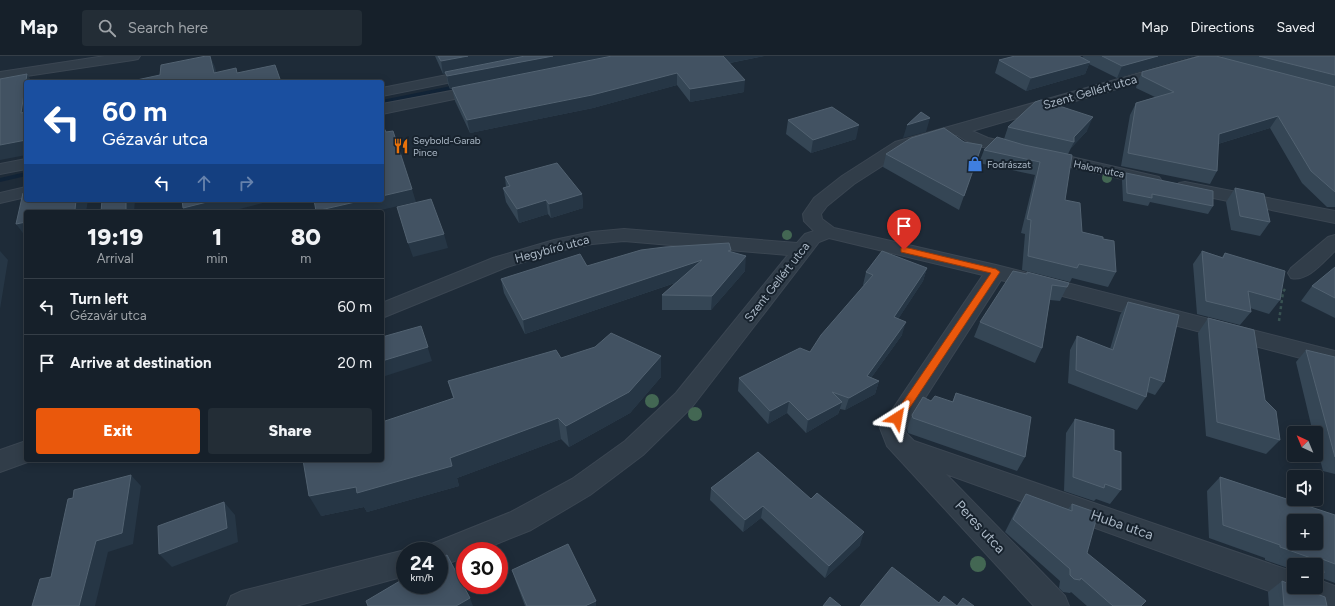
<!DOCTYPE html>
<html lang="en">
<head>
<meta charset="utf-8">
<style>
  body { margin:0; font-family:Figtree,sans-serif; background:#232d36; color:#f1f3f6; height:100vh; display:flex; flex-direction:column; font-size:15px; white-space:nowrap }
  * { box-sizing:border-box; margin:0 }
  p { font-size:13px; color:#9ea3a8 }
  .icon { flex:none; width:22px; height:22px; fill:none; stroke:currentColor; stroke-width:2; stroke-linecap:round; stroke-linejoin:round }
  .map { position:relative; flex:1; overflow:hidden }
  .sheet { position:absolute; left:24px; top:154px; width:360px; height:252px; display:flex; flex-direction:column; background:#16202a; border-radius:4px; box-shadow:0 2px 10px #0003,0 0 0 1px #353e47 }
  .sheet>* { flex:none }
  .banner { position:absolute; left:24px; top:24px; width:360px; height:122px; border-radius:4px; box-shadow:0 2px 10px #0003,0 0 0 1px #353e47; background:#1a4fa0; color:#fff; overflow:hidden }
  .needle { width:26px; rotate:316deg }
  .controls { position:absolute; left:1287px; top:370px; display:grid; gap:8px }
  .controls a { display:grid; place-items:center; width:36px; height:36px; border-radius:4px; background:#16202a; box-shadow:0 2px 10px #0003,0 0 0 1px #353e47; font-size:20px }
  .speed { position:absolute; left:396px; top:486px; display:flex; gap:8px; font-size:20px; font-weight:700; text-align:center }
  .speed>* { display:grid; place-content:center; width:52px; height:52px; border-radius:50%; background:#16202a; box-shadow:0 2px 10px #0003,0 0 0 1px #353e47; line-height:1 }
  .speed small { font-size:10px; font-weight:400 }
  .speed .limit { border:6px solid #d22; background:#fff; color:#111 }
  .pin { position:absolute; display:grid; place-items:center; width:34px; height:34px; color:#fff; margin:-41px -17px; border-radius:50% 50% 50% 0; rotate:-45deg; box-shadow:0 0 4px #0007 }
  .pin .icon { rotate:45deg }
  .me { position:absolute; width:44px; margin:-22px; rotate:34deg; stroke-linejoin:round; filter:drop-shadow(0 0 3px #0008) }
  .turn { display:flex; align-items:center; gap:14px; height:84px; padding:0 12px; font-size:18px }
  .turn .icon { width:52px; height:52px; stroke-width:2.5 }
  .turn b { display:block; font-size:28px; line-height:34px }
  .lanes { display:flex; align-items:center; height:38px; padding:0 12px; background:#0003; justify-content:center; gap:20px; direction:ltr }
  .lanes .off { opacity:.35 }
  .eta { display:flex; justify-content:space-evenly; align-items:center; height:68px; text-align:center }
  .eta b { font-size:24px; font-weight:800; line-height:28px }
  .primary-button { display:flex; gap:8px; margin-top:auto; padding:8px 12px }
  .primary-button a { flex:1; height:46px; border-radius:4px; background:#ea580c; color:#fff; font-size:16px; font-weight:800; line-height:46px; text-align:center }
  .primary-button a+a { background:#232d36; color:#f1f3f6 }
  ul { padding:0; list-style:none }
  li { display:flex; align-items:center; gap:12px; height:56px; padding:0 12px; border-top:1px solid #353e47 }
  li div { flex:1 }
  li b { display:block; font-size:15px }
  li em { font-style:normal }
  header { display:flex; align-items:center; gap:24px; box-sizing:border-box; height:56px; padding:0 20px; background:#16202a; border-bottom:1px solid #353e47 }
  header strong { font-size:19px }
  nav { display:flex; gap:22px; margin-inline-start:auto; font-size:14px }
  .search { width:280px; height:36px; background:#232d36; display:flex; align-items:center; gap:10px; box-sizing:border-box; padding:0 14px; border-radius:4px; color:#9ea3a8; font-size:15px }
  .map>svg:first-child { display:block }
</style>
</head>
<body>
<header>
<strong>Map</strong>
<div class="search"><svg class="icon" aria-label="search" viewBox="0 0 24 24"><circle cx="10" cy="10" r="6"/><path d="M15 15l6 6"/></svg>Search here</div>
<nav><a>Map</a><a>Directions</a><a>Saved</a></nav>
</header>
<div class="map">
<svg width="1335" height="550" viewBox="0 0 1335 550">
  <rect width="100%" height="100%" fill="#1e2b38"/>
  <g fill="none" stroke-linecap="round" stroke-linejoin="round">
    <path fill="#112336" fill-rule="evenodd" d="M461 28 464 30 463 31 382 48V44Z
      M26 116V120L0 126V122Z"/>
    <defs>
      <path id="minor" d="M105 0H140L138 3 133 4 0 24V16Z
        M1200 0H1222L1220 3 972 75 988 82 1159 121 1162 125 1159 129 1153 130 983 91 965 84 957 79 907 94 854 128 827 150 821 158 822 163 834 172 996 209 1335 295V311L1001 224 905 373 906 377 914 385 1294 516V531H1316V523L1335 530V550H1311L946 418 1065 540 1069 550H1034L887 390 880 372 983 219 829 182 819 186 692 351 643 399 590 439 531 474 479 495H465V501L439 511V495H426L429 489 511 456 572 423 625 385 676 337 788 199 624 185 592 188 563 194 507 211 382 262V247L493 202 554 184 592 176 624 173 797 187 805 178 814 175 804 165 803 158 814 142 842 120 895 86Z
        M477 13 482 14 484 17 482 20 382 40V32Z
        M483 29 488 30 490 33 488 36 382 58V48Z
        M26 103V113L0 118V108Z
        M1185 126 1335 155V167L1179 135 1176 131 1179 127Z
        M26 131V141L0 147V137Z
        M1335 179V195C1323 206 1308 226 1291 222L1288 217 1291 212 1328 181Z
        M26 385V404H33L0 416V394Z
        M405 494 409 495H405V520L296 550H227L231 540 242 535Z"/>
    </defs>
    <use href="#minor" stroke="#3b4652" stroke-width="2"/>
    <path stroke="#385252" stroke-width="2.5" stroke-dasharray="3 3" stroke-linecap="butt" d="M1279 265 1283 236 1285 233"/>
    <use href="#minor" fill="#313d49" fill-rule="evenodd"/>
  </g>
  <g fill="#436753">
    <circle cx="1107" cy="122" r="5"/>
    <circle cx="787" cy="179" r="5"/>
    <circle cx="652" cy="345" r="7"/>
    <circle cx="695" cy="358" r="7"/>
    <circle cx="978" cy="508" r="8"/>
  </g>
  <path fill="#354655" d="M435 0H764L730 7 744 36 690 46 677 29 593 52 470 77 455 45 452 33H450L448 28 446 18H443Z
    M1083 0H1194L1117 22 1089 8 1085 18 1026 35 995 17 999 4 1082 2Z
    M1222 0H1335V151H1327L1302 127 1270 72 1218 88 1217 115 1210 128 1121 110 1130 59 1136 47 1155 41 1136 32 1137 28 1142 16 1221 2Z
    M788 64 856 83 811 97 786 78Z
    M1008 71 1087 75 1071 92 1068 98 1065 144 1082 176 1103 183 1116 216 1108 231 1072 222 1070 226 1022 214 1025 178 1021 177 1035 119 979 107 984 94 1004 83Z
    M964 86 982 89 959 154 883 111 886 98Z
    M1126 117 1213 150 1208 158 1150 146 1148 150 1123 145 1122 124Z
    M505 121 582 138 583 152 551 162 548 158 519 167 506 146 503 132 506 131Z
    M1235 132 1270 166 1260 180 1231 174 1226 146Z
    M1202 195 1222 201 1225 197 1280 244 1269 258 1250 252 1251 256 1240 269 1197 258 1193 208Z
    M731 196 745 215 711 254H662V239L675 227 525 278 504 237 501 223 587 210Z
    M1335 211V262L1301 245 1312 230Z
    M927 212 923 225 898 263 902 279 871 322 879 325 875 338 845 354 840 353 838 358 806 377 787 357 768 368 738 335 739 322 810 296 864 229H863L866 216Z
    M1027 216 1069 227 1060 245 1050 244 1042 292 1035 307 974 281 980 266 1026 218Z
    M1128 246 1164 326 1155 339 1147 336 1146 341 1137 354 1068 327 1070 294 1077 280 1110 293 1120 259Z
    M1208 262 1280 384 1266 398 1206 380 1198 277Z
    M1306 294 1335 301V418L1323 415 1316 387V377H1313L1296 306Z
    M661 300V321L630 357 569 391 561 383 457 422 459 430 367 456 364 451 321 460 453 342 448 325 561 302Z
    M956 337 1025 401 1017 415 908 377 907 373 912 359 931 345 952 346Z
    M1075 363 1114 394 1121 434 1110 448 1096 443 1094 445 1064 435 1066 377Z
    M758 396 860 489 825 522 761 462 743 476 710 444 711 432Z
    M1220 421 1335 459V527L1319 521 1316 523V509H1294V514L1265 504V502L1209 482 1207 435Z
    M1026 438 1068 453 1072 448 1087 497 1141 550H1087L1071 536 1070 537 1063 536 1059 532 1060 525 1005 476 1017 452Z
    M512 514 596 545V550H525L516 526Z
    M1282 525 1327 550H1269L1268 536Z"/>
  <path fill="#263645" d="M210 0 215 11 219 26 214 17Z
    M468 0H532L445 16 446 18H443L441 5Z
    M553 0H618L450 33 447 20Z
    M720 0H764L719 9Z
    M1158 0H1194L1117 22 1122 10Z
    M1090 6 1085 18 1026 35 1031 22Z
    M677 17V29L593 52 470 77 467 64Z
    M27 18 32 26H26V65L21 57Z
    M745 24 744 36 690 46V33Z
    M1278 60 1270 72 1211 90 1219 78Z
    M1093 61 1087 75 1071 92 1074 86V81Z
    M930 62 926 76 903 82 907 69Z
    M859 69 856 83 811 97 813 84Z
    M26 84V99L0 104V89Z
    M412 133 416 146 372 156H316V155L364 144H382V140Z
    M582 138 583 152 551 162 549 148Z
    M76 144H88L86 156H68Z
    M126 144H135L134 156H126Z
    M215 144H267V146L228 156H185L183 152Z
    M546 144 548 158 519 167 517 153Z
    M26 166V181L16 168Z
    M444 178 448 192 413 201 408 187Z
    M0 195 8 204 0 253Z
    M746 200 745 215 711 254 712 240Z
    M702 204 701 218 525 278 523 264Z
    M927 212 923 225 891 274 894 261Z
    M906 266 902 279 863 333 867 320Z
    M421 270 432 305 382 321V305Z
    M661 300V321L630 357 569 391 566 370Z
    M879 325 875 338 845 354 849 342Z
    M789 345 787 357 768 368 770 355Z
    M842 346 838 358 806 377 808 364Z
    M558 362 561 383 457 422 459 430 367 456 364 451 321 460 309 440 450 402Z
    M131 419 141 430 133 488 108 496 95 550H79L96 485Z
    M224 446 235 459 238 486 172 511 159 498Z
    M763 450 761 462 743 476 745 464Z
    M864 476 860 489 825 522 829 510Z
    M470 542 473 550H456Z
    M596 545V550H585Z"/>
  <path fill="#425262" stroke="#526271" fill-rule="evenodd" d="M206 0H210L214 17 236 12 237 17 275 9 281 26H132V25L160 19 161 9Z
    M438 0H468L441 5Z
    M525 0H553L447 20 445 16Z
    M612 0H723L745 24 690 33 677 17 592 39 467 64 452 32Z
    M1015 0H1079L1090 6 1031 22 999 4Z
    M1102 0H1158L1122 10Z
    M1200 0H1216L1335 31V136L1311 115 1278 60 1219 78 1217 115 1128 97 1136 47 1174 36 1142 20V16Z
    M1259 0H1335V19Z
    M27 18 21 57 26 56V84L0 89V23Z
    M1041 44 1093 61 1074 81V86L1008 71 1035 46Z
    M832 51 859 69 813 84 788 64Z
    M921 56 930 62 907 69Z
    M382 72H384L386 76 393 75 412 133 382 140Z
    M944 72 964 86 982 89 964 140 886 98 911 82Z
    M997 81 1024 89 1072 99 1065 144 1080 147 1082 176 1103 181V183L1114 185 1116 216 1079 208 1077 212 1028 200 1031 164 1027 163 1040 106 984 94Z
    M557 107 582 138 549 148 546 144 517 153 503 132 510 130 505 121Z
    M1126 117 1213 135V150L1152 138V142L1127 137Z
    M1235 132 1264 138 1270 166 1240 160Z
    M26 136V144H76L75 154 68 156H26V166L16 168 23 137Z
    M431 143 444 178 408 187 397 151Z
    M102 144H126V156H101Z
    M182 144H215L183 152Z
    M314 144H364L316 155Z
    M729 187 731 194 728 195 746 200 712 240 662 239 702 204 523 264 501 223 580 198 587 210 641 194 665 191Z
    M882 195 927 212 894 261 906 266 867 320 879 325 849 342 832 336 842 346 808 364 789 345 770 355 739 322 800 292 810 296 821 279 873 219 866 216Z
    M1202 195 1223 202 1225 197 1285 215 1280 244 1248 235 1251 256 1206 245Z
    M1335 211V242L1312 230Z
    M1013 215 1027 218V216L1069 227 1067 231 1052 229 1042 292 980 266Z
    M1128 246 1179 259 1164 326 1150 321 1146 341 1076 314 1077 280 1113 294Z
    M1208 262 1254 274 1265 344 1276 355 1280 384 1217 366Z
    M421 270 428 291 382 305V281Z
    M611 277 661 300 629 336 566 370 558 362 450 402 452 410 357 437 356 431 309 440 303 404H382V366L454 342 448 325 556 294 561 302 595 291Z
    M1306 294 1335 301V401Z
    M956 337 1031 361 1025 401 913 362 912 359 923 341 931 345 935 340 953 346Z
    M1075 363 1114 374V394L1121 396V434L1105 428 1104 432 1073 421Z
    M758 396 811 443 817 437 864 476 829 510 763 450 745 464 711 432Z
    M131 419 122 477 96 485 79 550H32L40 523 51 521 68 443 73 442 74 434Z
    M1220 421 1335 459V508L1322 503 1324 517H1316V509H1311V502L1280 491V489L1223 469ZM1294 465H1316V487H1294Z
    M1026 438 1072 455V448L1098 457 1087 497 1146 545 1141 550H1113L1081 522 1080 524 1074 523 1070 519V513L1013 463Z
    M224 446 227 472 159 498 158 470Z
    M568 488 596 545 585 550H527L512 514Z
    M447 499 470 542 456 550H368L366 545 405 522V529H439V503Z
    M892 511 939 547 944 540 957 550 963 542 974 550H860Z
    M1282 525 1294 530V531H1298L1325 541 1327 550H1284Z
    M830 541 841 550H823Z"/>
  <path fill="#ea580c" stroke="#983908" d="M904 191 996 213 1000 216 901 365H894L892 362 894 359 991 217 901 196V192Z"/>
  <defs>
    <symbol id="restaurant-bare" viewBox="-9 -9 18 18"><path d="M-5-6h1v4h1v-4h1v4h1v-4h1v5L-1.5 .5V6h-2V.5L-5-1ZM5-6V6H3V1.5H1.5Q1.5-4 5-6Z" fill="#e8710a" stroke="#17222d" stroke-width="2.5" paint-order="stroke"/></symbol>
    <symbol id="shop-bare" viewBox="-9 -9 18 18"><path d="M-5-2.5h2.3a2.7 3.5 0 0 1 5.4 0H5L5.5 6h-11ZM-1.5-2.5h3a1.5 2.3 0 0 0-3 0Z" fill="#3f7fe0" stroke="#17222d" stroke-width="2.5" paint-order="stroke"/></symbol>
  </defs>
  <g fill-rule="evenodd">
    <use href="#restaurant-bare" x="390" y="79" width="22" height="22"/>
    <use href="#shop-bare" x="964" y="97" width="22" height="22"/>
  </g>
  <g text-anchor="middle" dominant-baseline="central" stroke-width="4" stroke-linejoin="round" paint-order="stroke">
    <g font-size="10" fill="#abb8c6" stroke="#17222d" text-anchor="start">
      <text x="413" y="84">Seybold-Garab<tspan x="413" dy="12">Pince</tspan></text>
      <text x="987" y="108">Fodrászat</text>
    </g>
    <g font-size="10" fill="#abb8c6" stroke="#17222d">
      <text transform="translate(1099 113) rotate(12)">Halom utca</text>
    </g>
    <g font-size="12" fill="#abb8c6" stroke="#17222d">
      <text transform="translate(1090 36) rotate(-16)">Szent Gellért utca</text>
      <text transform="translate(552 193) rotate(-15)">Hegybíró utca</text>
      <text transform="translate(777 226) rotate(-52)">Szent Gellért utca</text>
    </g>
    <g font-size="14" fill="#abb8c6" stroke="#17222d">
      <text transform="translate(1122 469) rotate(19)">Huba utca</text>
      <text transform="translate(980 471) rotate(47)">Peres utca</text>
    </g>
  </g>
</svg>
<div class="controls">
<a><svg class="needle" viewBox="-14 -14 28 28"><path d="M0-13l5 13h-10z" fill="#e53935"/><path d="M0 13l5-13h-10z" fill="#9ea3a8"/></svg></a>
<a><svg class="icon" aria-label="sound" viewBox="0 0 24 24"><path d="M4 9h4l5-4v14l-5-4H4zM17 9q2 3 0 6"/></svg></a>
<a>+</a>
<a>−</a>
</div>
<div class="speed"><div>24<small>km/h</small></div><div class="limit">30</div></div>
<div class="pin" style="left:904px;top:194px;background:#d93025"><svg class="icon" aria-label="arrive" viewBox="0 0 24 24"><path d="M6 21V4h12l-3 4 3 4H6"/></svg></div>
<svg class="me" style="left:897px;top:362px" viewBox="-20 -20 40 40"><path d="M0-17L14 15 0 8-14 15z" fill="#ea580c" stroke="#fff" stroke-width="4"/></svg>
<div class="banner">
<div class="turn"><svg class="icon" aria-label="left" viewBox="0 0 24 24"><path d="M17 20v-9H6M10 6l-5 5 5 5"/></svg><div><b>60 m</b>Gézavár utca</div></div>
<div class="lanes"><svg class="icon" aria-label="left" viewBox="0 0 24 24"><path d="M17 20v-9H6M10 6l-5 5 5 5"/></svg><svg class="icon off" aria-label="ahead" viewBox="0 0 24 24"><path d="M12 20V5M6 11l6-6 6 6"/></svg><svg class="icon off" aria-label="right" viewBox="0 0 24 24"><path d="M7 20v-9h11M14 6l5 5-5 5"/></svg></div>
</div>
<section class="sheet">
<div class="eta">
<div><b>19:19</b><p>Arrival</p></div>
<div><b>1</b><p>min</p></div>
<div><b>80</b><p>m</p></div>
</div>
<ul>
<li><svg class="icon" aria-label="left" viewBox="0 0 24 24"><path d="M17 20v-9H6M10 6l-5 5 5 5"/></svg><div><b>Turn left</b><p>Gézavár utca</p></div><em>60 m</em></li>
<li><svg class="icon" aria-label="arrive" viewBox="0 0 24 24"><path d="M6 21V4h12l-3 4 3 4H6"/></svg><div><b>Arrive at destination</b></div><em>20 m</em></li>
</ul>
<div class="primary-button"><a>Exit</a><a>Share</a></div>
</section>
</div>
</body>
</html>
